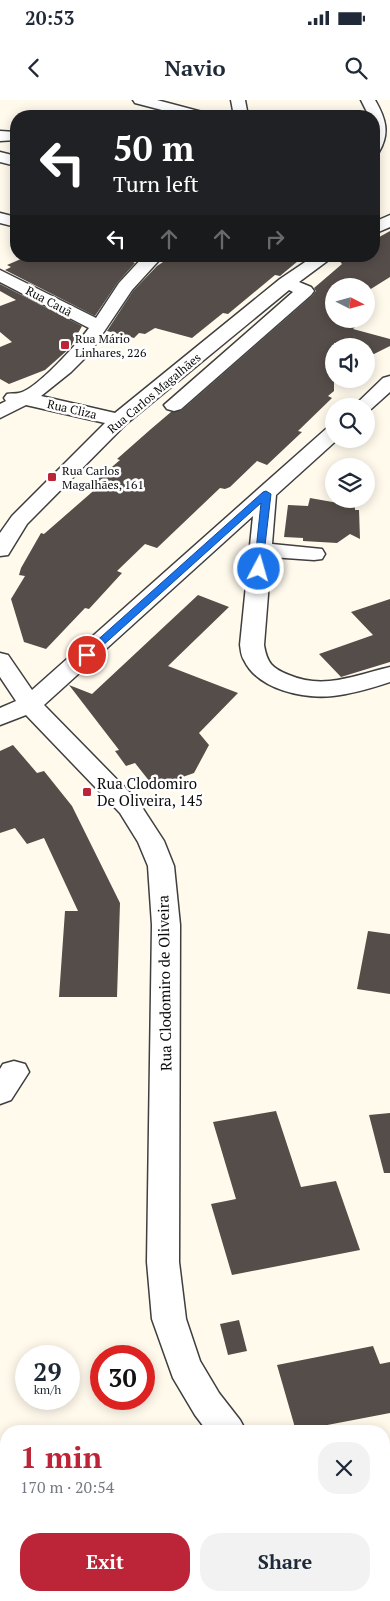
<!DOCTYPE html>
<html lang="en">
<head>
<meta charset="utf-8">
<style>
  body { margin:0; font-family:"PT Serif",serif; background:#f2f2f3; color:#1f2937; height:100vh; display:flex; flex-direction:column; font-size:19px; white-space:nowrap }
  * { box-sizing:border-box; margin:0 }
  p { font-size:16px; color:#747a83 }
  .icon { flex:none; width:28px; height:28px; fill:none; stroke:currentColor; stroke-width:2; stroke-linecap:round; stroke-linejoin:round }
  .map { position:relative; flex:1; overflow:hidden }
  .drawer { position:absolute; left:0px; top:1325px; width:390px; height:176px; display:flex; flex-direction:column; background:#fff; border-radius:20px 20px 0 0; box-shadow:0 2px 12px #0003 }
  .drawer>* { flex:none }
  .guide { position:absolute; left:10px; top:10px; width:370px; height:152px; border-radius:20px; box-shadow:0 2px 12px #0003; background:#202124; color:#fff; overflow:hidden }
  .needle { width:32px; rotate:96deg }
  .tools { position:absolute; left:325px; top:178px; display:grid; gap:10px }
  .tools a { display:grid; place-items:center; width:50px; height:50px; border-radius:50%; background:#fff; box-shadow:0 2px 12px #0003; font-size:25px }
  .speed { position:absolute; left:15px; top:1245px; display:flex; gap:10px; font-size:25px; font-weight:700; text-align:center }
  .speed>* { display:grid; place-content:center; width:65px; height:65px; border-radius:50%; background:#fff; box-shadow:0 2px 12px #0003; line-height:1 }
  .speed small { font-size:12px; font-weight:400 }
  .speed .limit { border:8px solid #d22; background:#fff; color:#111 }
  .pin { position:absolute; display:grid; place-items:center; width:42px; height:42px; color:#fff; margin:-21px; border:2px solid #fff; border-radius:50%; box-shadow:0 1px 5px #0007 }
  .me { position:absolute; width:55px; margin:-28px; rotate:6deg; stroke-linejoin:round; filter:drop-shadow(0 0 4px #0008) }
  .turn { display:flex; align-items:center; gap:18px; height:105px; padding:0 20px; font-size:22px }
  .turn .icon { width:65px; height:65px; stroke-width:2.5 }
  .turn b { display:block; font-size:35px; line-height:42px }
  .lanes { display:flex; align-items:center; height:48px; padding:0 20px; background:#0003; justify-content:center; gap:25px; direction:ltr }
  .lanes .off { opacity:.35 }
  .round { display:grid; place-items:center; flex:none; width:52px; height:52px; border-radius:20px; background:#f2f2f3 }
  .headline { display:flex; align-items:center; justify-content:space-between; height:85px; padding:0 20px }
  h1 { font-size:30px; font-weight:800; line-height:38px; color:#bc2537 }
  .action { display:flex; gap:10px; margin-top:auto; padding:10px 20px }
  .action a { flex:1; height:58px; border-radius:20px; background:#bc2537; color:#fff; font-size:20px; font-weight:800; line-height:58px; text-align:center }
  .action a+a { background:#f2f2f3; color:#1f2937 }
  .status { display:flex; justify-content:space-between; align-items:center; height:35px; padding:0 25px; background:#fff; direction:ltr }
  .status svg { height:14px; fill:currentColor }
  header { display:flex; justify-content:space-between; align-items:center; height:65px; padding:0 20px; background:#fff; font-size:22px; font-weight:800 }
  .map>svg:first-child { display:block }
</style>
</head>
<body>
<div class="status"><b>20:53</b><svg viewBox="0 0 49 12"><path d="M0 12V9h3v3zM5 12V6h3v6zM10 12V3h3v9zM15 12V0h3v12zM26 1h20v11H26zM47 4h2v5h-2z"/></svg></div>
<header><svg class="icon" aria-label="back" viewBox="0 0 24 24"><path d="M15 5l-7 7 7 7"/></svg>Navio<svg class="icon" aria-label="search" viewBox="0 0 24 24"><circle cx="10" cy="10" r="6"/><path d="M15 15l6 6"/></svg></header>
<div class="map">
<svg width="390" height="1501" viewBox="0 0 390 1501">
  <rect width="100%" height="100%" fill="#fffaec"/>
  <path fill="#554d49" d="M390 131V177L366 192V186H334V219H364L353 229 390 239V246L374 254 366 252V246H347L334 243V291L328 296 332 298 298 331 302 332 267 365 257 361 230 387 225 389 220 388 157 448 145 444 117 471 122 473 89 509 85 508 46 549 24 542 11 499 25 476 19 475 21 468 41 433 44 434 99 386 92 384 120 360 117 359 151 329 171 312 182 310 312 196 316 191 314 188 342 164 338 159 344 156H374V140Z
    M28 156H121L135 163 118 182 95 216 5 170 11 167 7 165Z
    M172 156H304L280 176 275 175 228 214 223 213 192 238 155 228 145 234 139 233 134 238 107 231 133 191 157 166Z
    M0 184 82 226 70 248 45 270 9 284 0 279V247L12 242 0 232V206L16 200 0 191Z
    M310 398 355 406V410H359L360 439 350 434 337 443 303 441V438L284 437 288 405 308 406Z
    M198 495 229 507 168 566 238 593 199 633 209 645 194 673 154 687 135 663 126 666 115 651 119 650 69 585 92 594Z
    M390 499V562L341 577 319 554 373 535 351 512Z
    M13 645 37 673 44 671 72 706 120 803 117 897H59L65 811H78L44 738 27 744 15 728 0 733V651Z
    M368 831 390 834V894L357 889Z
    M276 1011 301 1087 336 1081 360 1150 232 1175 211 1104 236 1099 213 1022Z
    M390 1013V1073H384L369 1015Z
    M239 1220 247 1251 228 1255 220 1224Z
    M373 1246 380 1264 390 1262V1313L296 1331 277 1265Z"/>
  <g fill="none" stroke-linecap="round" stroke-linejoin="round">
    <defs>
      <path id="minor" d="M133 0H157L206 13 208 16H185L135 3Z
        M231 0H245L248 16H234Z
        M361 0H375C386 19 390 33 379 52L374 54V16H369Z
        M0 31 16 32V40L0 41Z
        M0 52 16 56V66L0 62Z
        M0 113 16 117V127L0 123Z
        M390 115V127L374 134V122Z
        M144 156H163L132 190 89 254 71 272 41 296 115 313 280 179 314 156H334L299 182 311 187 314 191 311 195 181 309 174 311 167 309 164 305 293 192 289 190 126 324 27 424 8 455 0 456V433L12 416 105 323 26 305 0 318V304L6 301 4 298 7 294C11 293 15 294 19 293 36 290 78 243 89 228L0 182V170L96 218 119 183Z
        M390 276V292L370 310 366 311V306H354L383 278Z
        M334 326V339H338L276 395 272 444 322 449 325 454 322 459 314 460 271 457 264 545C267 563 272 568 289 575 324 590 356 575 390 567V582C372 588 352 594 333 596 304 599 258 590 244 560 241 556 241 550 240 545L253 416 44 605 138 701 164 741 174 766 180 825 179 1162 186 1219 200 1261 219 1293 240 1320 246 1331H207L195 1315 173 1278 152 1219 147 1162 152 825 148 766 138 742 120 713 26 615 0 625V608L16 601 0 577V553L8 555 32 590 327 328Z
        M14 961 25 964 29 972 11 1000 0 1004V969L3 964Z
        M384 1421 390 1424V1460L384 1457Z"/>
    </defs>
    <use href="#minor" stroke="#3f3f3f" stroke-width="3"/>
    <use href="#minor" fill="#fff" fill-rule="evenodd"/>
  </g>
  <path fill="#1a73e8" stroke="#114b97" d="M266 391 271 394 262 471H256L254 469 261 403 90 557H83V553L263 392Z"/>
  <g fill="#bc2537" stroke="#fff" stroke-width="2">
    <rect x="60" y="240" width="10" height="10" rx="2.5"/>
    <rect x="47" y="372" width="10" height="10" rx="2.5"/>
    <rect x="82" y="687" width="10" height="10" rx="2.5"/>
  </g>
  <g text-anchor="middle" dominant-baseline="central" stroke-width="5" stroke-linejoin="round" paint-order="stroke">
    <g font-size="12" fill="#0c0c0c" stroke="#fff">
      <text transform="translate(49 201) rotate(28)">Rua Cauã</text>
      <text transform="translate(154 293) rotate(-40)">Rua Carlos Magalhães</text>
      <text transform="translate(72 309) rotate(13)">Rua Cliza</text>
    </g>
    <g font-size="12" fill="#0c0c0c" stroke="#fff" text-anchor="start">
      <text x="75" y="238">Rua Mário<tspan x="75" dy="14">Linhares, 226</tspan></text>
      <text x="62" y="370">Rua Carlos<tspan x="62" dy="14">Magalhães, 161</tspan></text>
    </g>
    <g font-size="15" fill="#0c0c0c" stroke="#fff" text-anchor="start">
      <text x="97" y="683">Rua Clodomiro<tspan x="97" dy="17">De Oliveira, 145</tspan></text>
    </g>
    <g font-size="15" fill="#0c0c0c" stroke="#fff">
      <text transform="translate(164 883) rotate(-91)">Rua Clodomiro de Oliveira</text>
    </g>
  </g>
</svg>
<div class="tools">
<a><svg class="needle" viewBox="-14 -14 28 28"><path d="M0-13l5 13h-10z" fill="#e53935"/><path d="M0 13l5-13h-10z" fill="#747a83"/></svg></a>
<a><svg class="icon" aria-label="sound" viewBox="0 0 24 24"><path d="M4 9h4l5-4v14l-5-4H4zM17 9q2 3 0 6"/></svg></a>
<a><svg class="icon" aria-label="search" viewBox="0 0 24 24"><circle cx="10" cy="10" r="6"/><path d="M15 15l6 6"/></svg></a>
<a><svg class="icon" aria-label="layers" viewBox="0 0 24 24"><path d="M12 4l9 5-9 5-9-5zM3 14l9 5 9-5"/></svg></a>
</div>
<div class="speed"><div>29<small>km/h</small></div><div class="limit">30</div></div>
<div class="pin" style="left:87px;top:555px;background:#d93025"><svg class="icon" aria-label="arrive" viewBox="0 0 24 24"><path d="M6 21V4h12l-3 4 3 4H6"/></svg></div>
<svg class="me" style="left:259px;top:469px" viewBox="-20 -20 40 40"><circle r="17" fill="#1a73e8" stroke="#fff" stroke-width="3"/><path d="M0-11L8 9 0 5-8 9z" fill="#fff"/></svg>
<div class="guide">
<div class="turn"><svg class="icon" aria-label="left" viewBox="0 0 24 24"><path d="M17 20v-9H6M10 6l-5 5 5 5"/></svg><div><b>50 m</b>Turn left</div></div>
<div class="lanes"><svg class="icon" aria-label="left" viewBox="0 0 24 24"><path d="M17 20v-9H6M10 6l-5 5 5 5"/></svg><svg class="icon off" aria-label="ahead" viewBox="0 0 24 24"><path d="M12 20V5M6 11l6-6 6 6"/></svg><svg class="icon off" aria-label="ahead" viewBox="0 0 24 24"><path d="M12 20V5M6 11l6-6 6 6"/></svg><svg class="icon off" aria-label="right" viewBox="0 0 24 24"><path d="M7 20v-9h11M14 6l5 5-5 5"/></svg></div>
</div>
<section class="drawer">
<div class="headline"><div><h1>1 min</h1><p>170 m · 20:54</p></div><a class="round"><svg class="icon" aria-label="close" viewBox="0 0 24 24"><path d="M6 6l12 12M18 6L6 18"/></svg></a></div>
<div class="action"><a>Exit</a><a>Share</a></div>
</section>
</div>
</body>
</html>
